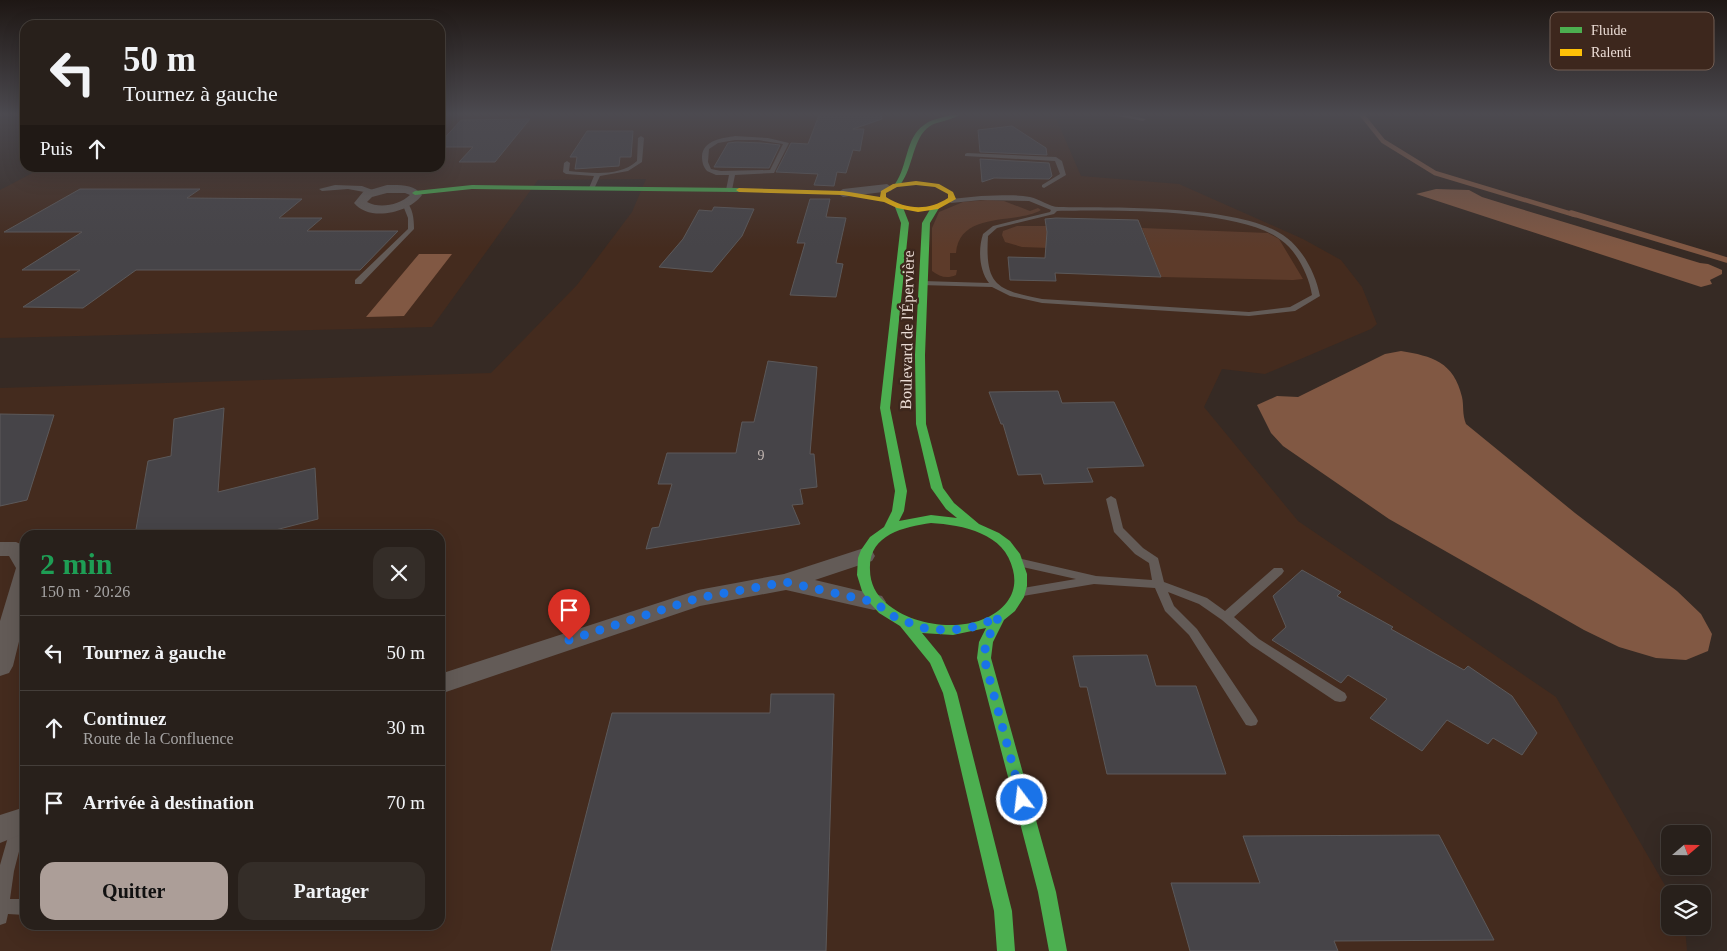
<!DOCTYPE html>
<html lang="fr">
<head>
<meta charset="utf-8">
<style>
  body { margin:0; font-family:Georgia,serif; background:#342d28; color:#f1f3f6; height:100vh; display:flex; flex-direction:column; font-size:19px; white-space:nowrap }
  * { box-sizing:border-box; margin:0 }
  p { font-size:16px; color:#a5a3a3 }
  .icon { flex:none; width:28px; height:28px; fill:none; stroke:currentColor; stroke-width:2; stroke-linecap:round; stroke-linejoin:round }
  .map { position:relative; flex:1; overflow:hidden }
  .details { position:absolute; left:20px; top:530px; width:425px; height:400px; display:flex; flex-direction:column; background:#28201b; border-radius:15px; box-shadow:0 5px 20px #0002,0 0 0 1px #443e3a }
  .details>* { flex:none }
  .guide { position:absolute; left:20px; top:20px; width:425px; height:152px; border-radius:15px; box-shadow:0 5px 20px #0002,0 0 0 1px #443e3a; background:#28201b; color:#f1f3f6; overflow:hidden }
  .needle { width:32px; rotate:70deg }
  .controls { position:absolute; left:1661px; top:825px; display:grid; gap:10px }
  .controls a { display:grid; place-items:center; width:50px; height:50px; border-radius:10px; background:#28201b; box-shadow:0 5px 20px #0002,0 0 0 1px #443e3a; font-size:25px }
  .pin { position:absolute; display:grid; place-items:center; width:42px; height:42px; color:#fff; margin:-51px -21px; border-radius:50% 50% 50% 0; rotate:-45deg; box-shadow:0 0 5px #0007 }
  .pin .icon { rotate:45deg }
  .me { position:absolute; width:55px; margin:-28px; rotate:345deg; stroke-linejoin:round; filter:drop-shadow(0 0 4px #0008) }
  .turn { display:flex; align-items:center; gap:18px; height:105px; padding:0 20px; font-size:22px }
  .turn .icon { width:65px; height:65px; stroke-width:2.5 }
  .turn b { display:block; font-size:35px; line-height:42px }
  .then { display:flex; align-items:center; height:48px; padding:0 20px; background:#0003; gap:10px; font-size:19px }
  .round { display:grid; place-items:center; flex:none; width:52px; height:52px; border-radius:15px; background:#342d28 }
  .summary { display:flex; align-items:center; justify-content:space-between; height:85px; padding:0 20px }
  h1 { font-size:30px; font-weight:800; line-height:38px; color:#1e9e55 }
  .primary-button { display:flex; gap:10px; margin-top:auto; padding:10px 20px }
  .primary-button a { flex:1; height:58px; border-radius:15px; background:#ac9e98; color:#111; font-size:20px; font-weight:800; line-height:58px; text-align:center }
  .primary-button a+a { background:#342d28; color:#f1f3f6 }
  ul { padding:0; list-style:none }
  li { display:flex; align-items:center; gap:15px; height:75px; padding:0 20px; border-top:1px solid #443e3a }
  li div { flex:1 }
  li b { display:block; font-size:19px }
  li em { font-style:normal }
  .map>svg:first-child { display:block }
</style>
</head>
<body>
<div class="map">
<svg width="1727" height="951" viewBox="0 0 1727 951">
  <rect width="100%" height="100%" fill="#362a24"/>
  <path fill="#442b1e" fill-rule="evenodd" d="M440 115H1049L1055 116 1081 176 1179 184 1303 239 1341 260 1362 287 1377 324 1371 329 1265 374 1222 369 1204 407 1298 521 1556 697 1670 894V926H1685L1687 951H0V388L491 373 577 285 632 212 646 179 538 180 432 327 0 338V190L42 168H440ZM25 535H440V925H25Z"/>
  <path fill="#5d3b2a" d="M987 200 1004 201 1030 211 1038 208 1041 210C1016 225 960 210 956 253H950V270H957L956 275C947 279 940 277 932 271V228L939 212 963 202Z
    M1017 226H1046L1050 248 1022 247 1005 242 1002 235 1003 231Z
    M1142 228 1268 233 1279 239 1303 279 1293 280 1161 277Z"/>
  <path fill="#815843" d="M1436 189 1469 190 1482 197 1511 206 1700 263 1708 264 1722 270V274L1710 280 1712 284 1701 287 1416 194Z
    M419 254H452L404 316 366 317Z
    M1401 351C1432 356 1454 362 1462 397 1464 406 1462 414 1466 424L1575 513 1677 591 1701 614 1712 634 1708 651 1686 660 1656 658 1619 647 1584 630 1389 519 1283 446 1271 433 1257 405 1277 396 1298 397 1385 354Z"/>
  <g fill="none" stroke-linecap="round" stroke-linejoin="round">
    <path stroke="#815843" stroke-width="4.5" d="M1362 115 1383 141 1435 173 1575 215"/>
    <path stroke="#815843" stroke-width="5.5" d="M1571 213 1727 260"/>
  </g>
  <path fill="#464448" stroke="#5c595a" d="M819 115H881L882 119 853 129H864L860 151 853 150 846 173 837 172 834 186 814 185 818 174 776 172 791 143 808 144Z
    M530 119 495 162H459L473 147H440V143L461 120Z
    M1012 126 1046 148 1047 155 980 152 978 130Z
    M587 131H633L631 157H620L619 166 575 169 577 157H570Z
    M737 142 762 143 780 145 769 168 714 167 728 143Z
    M980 159 1049 163 1052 176 1049 179 994 178 982 182Z
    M80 189H200L187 198 302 199 279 218H322L307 231H398L360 270H136L83 308 23 307 80 270H22L82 232H4Z
    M810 199H830L826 217 846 218 836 263 843 264 836 297 790 295 805 243H797Z
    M714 207 754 209 742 236 712 272 659 267 683 239 699 210 712 211Z
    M1056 218 1138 220 1161 277 1055 273 1056 281 1010 280 1008 257 1045 258 1047 232 1045 219Z
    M768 361 817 367 810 454H814L817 487 800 489 803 504 792 505 800 524 646 549 652 528 659 527 672 484H658L667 453H736L742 422H754Z
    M1058 391 1062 403 1114 402 1144 466 1087 468 1093 482 1044 484 1041 474 1018 475 1003 424H1001L989 392Z
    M224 408 218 492 315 468 318 519 256 535H135L148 461 171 456 174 419Z
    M0 414 54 415 27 500 0 506Z
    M1302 570 1341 592 1337 596 1393 627 1391 629 1464 670 1468 666 1512 696 1537 733 1522 755 1493 738 1488 744 1447 720 1422 751 1370 718 1387 699 1348 675 1341 683 1272 640 1286 627 1273 596Z
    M1147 655 1156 686H1196L1226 774H1107L1087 687H1080L1073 656Z
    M771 694H834L826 951H551L612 713H770Z
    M1439 835 1494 940 1334 941 1338 951H1190L1171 883H1260L1243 836Z"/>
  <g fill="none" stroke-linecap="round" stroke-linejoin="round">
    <path fill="#635b57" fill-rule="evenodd" d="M1112 115H1126L1146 119 1143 121Z
      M641 136 644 138 642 162 628 171 600 176 594 189 589 188 594 176 566 174 563 172 564 163 567 161 570 163 569 171C592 173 619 177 637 161L638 138Z
      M735 136 768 138 789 143 774 173 735 175 732 190 729 192 726 190 729 175H716L707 171C703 166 702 162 702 156 703 140 723 138 735 136ZM735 140H758L783 144 770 170 721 171 711 169 708 162 709 149 718 143Z
      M967 153 1056 157 1062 161 1066 175 1044 188 1042 187V185L1060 174 1055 161 965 156V154Z
      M335 185 362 186 378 192 375 194 348 189 322 191 319 189Z
      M981 196C997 196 1015 194 1030 197 1040 199 1049 207 1059 207 1113 208 1245 204 1287 238 1304 251 1316 275 1320 296L1295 311 1249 316 1042 303 1010 296 992 287 920 285 919 283 923 281 989 283C979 270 978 249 983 234L993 226 1050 212 1051 210 1029 201 981 200 951 203 948 201 951 199ZM1057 211C1111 210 1239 208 1281 240 1297 251 1309 276 1312 295L1290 307 1249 312 1042 299C996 290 985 285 988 236L997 228 1054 214Z
      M405 201C413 207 414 219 414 229L361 284H355V280L408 229V218L402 203Z
      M1111 496 1116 499 1123 528 1143 548 1158 558 1164 582 1207 598 1225 611 1274 568H1282L1284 571 1282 574 1234 617 1259 639 1345 693 1347 697 1345 701 1340 702 1335 701 1251 645 1222 620 1199 604 1168 592 1174 606 1197 629 1256 717 1258 721 1256 725 1251 726 1246 725 1189 635 1165 611 1155 588 1094 584 1023 596 1019 595 1017 592 1019 589 1023 588 1076 579 1018 566 1016 563 1018 560 1022 559 1096 576 1152 580 1149 563 1135 554 1114 532 1106 499Z
      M19 816 24 818 25 828 14 871 10 899H25V915L8 914 6 923 0 925V865L12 823 14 818Z"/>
    <path fill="#635b57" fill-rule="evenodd" d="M887 184 893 188 891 191 843 197 837 193 843 189Z
      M387 185C400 185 414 184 422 195 409 213 369 222 354 203L363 192ZM387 193H405L410 195C399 205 380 209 367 202L372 197Z
      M0 542H16L25 546V617L13 666 9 673 0 676V621L16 568 9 556H0Z
      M864 548 872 551 875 556 872 561 815 580 882 596 886 602 882 608 874 610 786 590 700 606 440 694V674L698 590 784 574Z
      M25 807V833L0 843V815Z"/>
    <path fill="#4caf50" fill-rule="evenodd" d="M950 115H959C950 121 938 121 930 126 912 138 914 167 900 185H896L895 184C908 166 905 138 924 125 931 119 942 118 950 115Z
      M472 185 739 188 742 190 739 192 472 189 415 195 412 193 415 191Z
      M896 205H902L909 223 890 408 907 491 904 511 899 521 931 515 957 518 946 509 931 488 916 424 915 355 922 223 932 206H935L939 208 930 223 925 355 926 424 943 488 954 503 979 524 999 533 1010 541 1020 554 1027 574V586L1024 597 1015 611 1004 620 993 642 991 658 1056 892 1067 951H1049L1038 892 977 658 979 642 986 628 953 635 922 633 941 656 957 693 1012 911 1015 951H997L994 911 943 693 930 663 900 626 879 613 869 602 862 591 857 575 858 558 861 550 870 537 884 527 892 511 895 491 880 408 901 223 895 207ZM931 523C963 525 1005 533 1013 570 1016 582 1014 593 1007 602 980 636 915 629 886 603 876 595 870 583 870 570 868 535 903 527 931 523Z"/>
    <path fill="#ffc107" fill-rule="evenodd" d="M916 181 939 184 953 192 956 199 938 209 918 212 897 208 884 202 843 195 739 192 736 190 739 188 843 191 880 197 881 191 893 184ZM916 185 935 187 948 194V198C928 211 907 210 886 197V193L897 187Z"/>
  </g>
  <linearGradient id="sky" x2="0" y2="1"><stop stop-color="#1e1714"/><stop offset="0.46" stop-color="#4c4a50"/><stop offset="1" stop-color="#4c4a50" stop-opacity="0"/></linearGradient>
  <rect width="1727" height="248" fill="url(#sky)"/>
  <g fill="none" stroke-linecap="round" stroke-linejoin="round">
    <path stroke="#1a73e8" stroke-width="9" stroke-dasharray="0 16.2" d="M569 640 698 598 786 582 874 602 896 618 924 628 944 630 965 629 983 624 999 616 986 642 984 658 1022 800"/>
  </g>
  <g text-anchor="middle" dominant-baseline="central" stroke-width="5" stroke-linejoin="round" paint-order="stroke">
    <g font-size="14" fill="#c2b7b2">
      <text x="761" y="455">9</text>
    </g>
    <g font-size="16" fill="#ecddd6" stroke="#3d271d">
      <text transform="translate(907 330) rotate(-89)">Boulevard de l'Épervière</text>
    </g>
  </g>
  <rect x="1550" y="12" width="164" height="58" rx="8" fill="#3d271d" stroke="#725e54" stroke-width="1"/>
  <rect x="1560" y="27" width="22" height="6" fill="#4caf50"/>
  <rect x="1560" y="49" width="22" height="7" fill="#ffc107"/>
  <g font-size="14" fill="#ecddd6">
    <text x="1591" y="35">Fluide</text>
    <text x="1591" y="57">Ralenti</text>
  </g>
</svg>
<div class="controls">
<a><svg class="needle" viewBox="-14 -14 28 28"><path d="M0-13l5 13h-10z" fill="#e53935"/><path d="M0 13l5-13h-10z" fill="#a5a3a3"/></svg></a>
<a><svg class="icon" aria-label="layers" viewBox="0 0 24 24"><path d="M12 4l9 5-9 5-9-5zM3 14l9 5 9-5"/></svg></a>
</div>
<div class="pin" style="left:569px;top:640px;background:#d93025"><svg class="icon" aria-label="arrive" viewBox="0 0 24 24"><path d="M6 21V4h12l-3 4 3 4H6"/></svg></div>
<svg class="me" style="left:1022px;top:800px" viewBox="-20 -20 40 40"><circle r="17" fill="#1a73e8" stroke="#fff" stroke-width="3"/><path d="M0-11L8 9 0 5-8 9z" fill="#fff"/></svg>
<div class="guide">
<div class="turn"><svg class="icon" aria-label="left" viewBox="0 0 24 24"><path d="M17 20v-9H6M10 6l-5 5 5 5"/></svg><div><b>50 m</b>Tournez à gauche</div></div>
<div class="then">Puis<svg class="icon" aria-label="ahead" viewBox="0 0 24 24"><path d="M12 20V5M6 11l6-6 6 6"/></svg></div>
</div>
<section class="details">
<div class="summary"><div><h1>2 min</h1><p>150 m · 20:26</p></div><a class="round"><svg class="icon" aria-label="close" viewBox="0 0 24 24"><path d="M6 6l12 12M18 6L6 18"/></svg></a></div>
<ul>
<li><svg class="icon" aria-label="left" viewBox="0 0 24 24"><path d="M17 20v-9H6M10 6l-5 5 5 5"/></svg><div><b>Tournez à gauche</b></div><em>50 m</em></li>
<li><svg class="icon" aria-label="ahead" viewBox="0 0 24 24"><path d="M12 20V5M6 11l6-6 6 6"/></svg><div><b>Continuez</b><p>Route de la Confluence</p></div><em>30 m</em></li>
<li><svg class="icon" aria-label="arrive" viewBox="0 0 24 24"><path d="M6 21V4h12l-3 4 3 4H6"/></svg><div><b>Arrivée à destination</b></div><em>70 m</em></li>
</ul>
<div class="primary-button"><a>Quitter</a><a>Partager</a></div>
</section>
</div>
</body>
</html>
